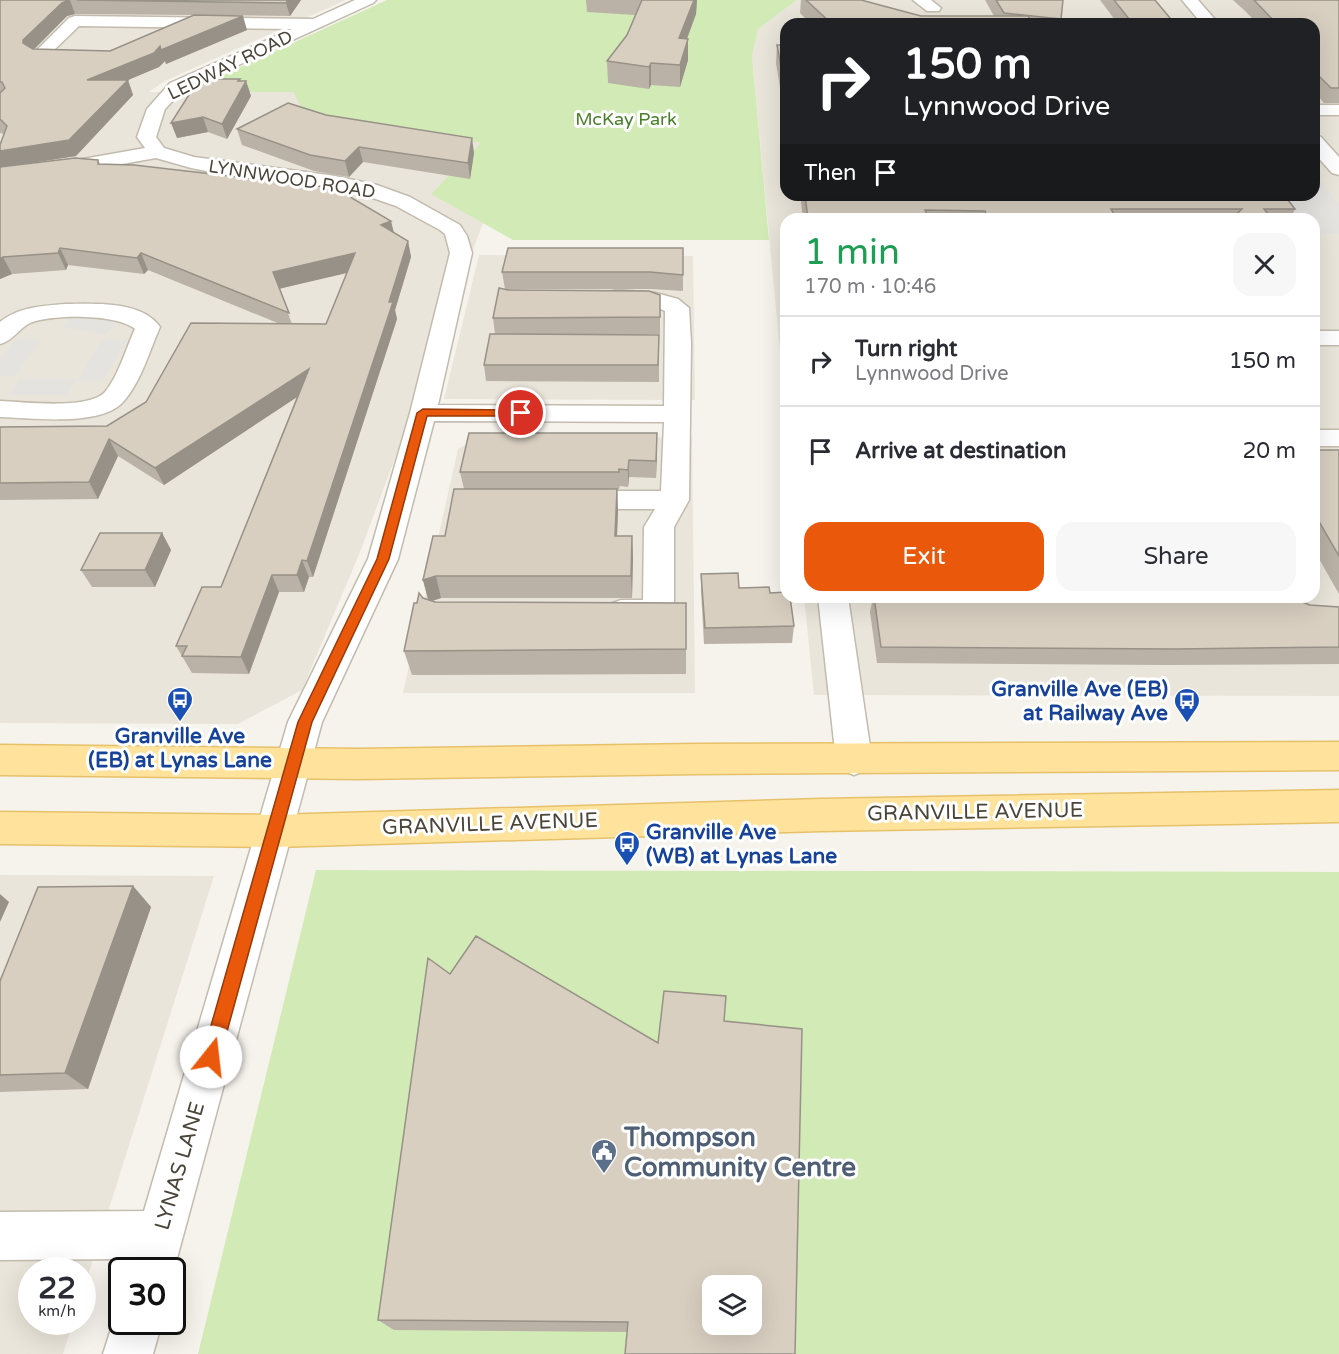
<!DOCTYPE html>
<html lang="en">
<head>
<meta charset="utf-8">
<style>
  body { margin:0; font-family:"Varela Round",sans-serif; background:#f7f7f7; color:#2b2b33; height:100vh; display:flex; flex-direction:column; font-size:22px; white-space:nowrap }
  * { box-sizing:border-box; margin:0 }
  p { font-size:20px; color:#7c7c81 }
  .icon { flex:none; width:33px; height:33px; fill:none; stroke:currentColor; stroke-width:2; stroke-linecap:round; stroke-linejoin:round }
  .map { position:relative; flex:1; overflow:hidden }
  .sheet { position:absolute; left:780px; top:213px; width:540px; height:390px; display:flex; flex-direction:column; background:#fff; border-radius:18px; box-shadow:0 6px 24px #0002 }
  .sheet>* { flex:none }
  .hud { position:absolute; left:780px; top:18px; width:540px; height:183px; border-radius:18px; box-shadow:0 6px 24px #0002; background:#202124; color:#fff; overflow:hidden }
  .controls { position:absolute; left:702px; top:1275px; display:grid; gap:12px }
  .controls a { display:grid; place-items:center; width:60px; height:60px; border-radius:12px; background:#fff; box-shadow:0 6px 24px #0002; font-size:30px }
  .speed { position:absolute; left:18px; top:1257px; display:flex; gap:12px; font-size:30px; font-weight:700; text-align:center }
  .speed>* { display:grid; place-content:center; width:78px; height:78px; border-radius:50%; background:#fff; box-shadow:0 6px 24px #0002; line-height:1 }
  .speed small { font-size:15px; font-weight:400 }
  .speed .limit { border:3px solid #111; border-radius:9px; background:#fff; color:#111 }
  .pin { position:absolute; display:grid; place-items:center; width:51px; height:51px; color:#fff; margin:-26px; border:3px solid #fff; border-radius:50%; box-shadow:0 2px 6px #0007 }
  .me { position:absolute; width:66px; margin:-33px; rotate:16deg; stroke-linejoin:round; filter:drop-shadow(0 0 4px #0008) }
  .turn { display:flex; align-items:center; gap:21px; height:126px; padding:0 24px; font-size:27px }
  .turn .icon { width:78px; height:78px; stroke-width:2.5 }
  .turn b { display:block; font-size:42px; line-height:51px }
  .then { display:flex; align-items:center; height:57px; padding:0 24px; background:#0003; gap:12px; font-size:22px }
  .round { display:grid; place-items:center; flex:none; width:63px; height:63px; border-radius:18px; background:#f7f7f7 }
  .summary { display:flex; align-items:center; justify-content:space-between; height:102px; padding:0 24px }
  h1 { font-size:36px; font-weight:600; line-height:45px; color:#1e9e55 }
  .cta { display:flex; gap:12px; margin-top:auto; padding:12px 24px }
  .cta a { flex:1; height:69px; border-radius:18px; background:#ea580c; color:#fff; font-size:24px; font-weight:600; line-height:69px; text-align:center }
  .cta a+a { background:#f7f7f7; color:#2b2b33 }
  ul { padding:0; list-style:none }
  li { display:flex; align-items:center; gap:18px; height:90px; padding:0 24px; border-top:2px solid #e1e1e2 }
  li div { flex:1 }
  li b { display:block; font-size:22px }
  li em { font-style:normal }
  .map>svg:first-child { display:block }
</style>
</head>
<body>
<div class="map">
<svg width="1339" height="1354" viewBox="0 0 1339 1354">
  <rect width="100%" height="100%" fill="#f6f3ec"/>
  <path fill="#eae5da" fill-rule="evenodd" d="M0 0H346L165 81 149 92H295L305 116 482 143 432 194 483 223 360 552 302 690 238 724 0 723Z
    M797 0H1339V696L814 695 804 597H1314V219H786V414L752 56 758 29ZM786 24H1314V195H786Z
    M479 255 693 256 695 400 444 399Z
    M692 437 695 693H403L458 449 474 440Z
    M0 875 214 876 83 1291 82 1270H32V1322H73L63 1354H0Z"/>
  <path fill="#d2eab5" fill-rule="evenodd" d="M387 0H797L758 29 752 56 769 240H513L431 194 481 143 305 116 294 92H190L205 83Z
    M316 870 1339 872V1354H198ZM712 1286H752V1324H712Z"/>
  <path fill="#e5e3e0" d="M1314 174 1339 204V234H1314V219H984L935 195H1314Z
    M74 315 118 322 105 334 61 327Z
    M16 339 41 340 14 377 0 376V359Z
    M102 340H127L103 380H78Z
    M19 379H77L67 395H9Z"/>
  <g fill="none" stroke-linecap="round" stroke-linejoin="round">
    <defs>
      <path id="minor" d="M355 0H376L373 3 182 91 165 109 156 137 164 148 194 157 335 176 377 185 410 197 460 225 467 236 472 253 438 405 664 406 665 311C648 302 628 307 609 302L605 297 609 292 617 290 656 293 678 299 689 308 691 343 689 500 674 527V611L669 619C651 625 628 626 610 620L605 612 610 604 621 600H643L644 527 655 509H574L564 507 560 500 564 493 574 491H661L664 422 434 421 398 559 322 722 172 1277V1270H127L130 1259 0 1260V1212L144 1211 288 722 368 559 410 413 450 253 445 234 440 230 396 206 364 195 335 188 227 175 191 168 156 158 60 175 0 182V170L60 163 145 148 137 137 147 109 170 83 292 29 79 26 53 51 78 53 80 57 78 61H39L31 56 69 18 75 16 313 19Z
        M913 0H931L941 8 939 11H927Z
        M1182 0H1198L1219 24H1202Z
        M1314 105H1339V115H1314Z
        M1314 135 1321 137 1339 157V175L1332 173 1314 153Z
        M65 304C93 304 141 300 160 327 149 352 141 382 123 402 101 427 30 418 0 417V401C24 402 88 410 105 392 119 375 126 348 135 329 117 314 52 314 30 323 18 329 13 341 0 344V322C18 307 42 306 65 304Z
        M1314 331H1339V345H1314Z
        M1314 430H1339V446H1314Z
        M818 597H848L872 760 866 770 854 775 842 770 836 760Z
        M119 1304H122V1322H162L153 1354H103Z"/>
      <path id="major" d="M1339 742V770L697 774 359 779 0 775V745L359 749 697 744Z
        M1339 790V822L821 831 275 847 0 844V812L275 815 821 799Z"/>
    </defs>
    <use href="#minor" stroke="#c2bbae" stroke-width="3"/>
    <use href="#major" stroke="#e6c16a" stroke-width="3"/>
    <use href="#minor" fill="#fff" fill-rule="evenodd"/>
    <use href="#major" fill="#ffe39c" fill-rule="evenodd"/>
  </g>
  <path fill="#bab2a6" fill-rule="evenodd" d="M0 0H301L290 16 201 15 247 30 166 64 165 61 159 67 128 80 133 95 76 156 10 166 98 160 100 164 394 233 408 241 411 257 395 310 397 319 313 577H309L304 592H279L249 674 192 673 176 646 221 587 297 396 164 485 118 456 98 499 0 500V427L107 426 280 324 148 270 144 274 68 265 66 270 12 274 0 279 4 134 0 133ZM75 14 194 15 110 51 35 49 67 16ZM347 272 326 324H292L279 289Z
    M586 0H697L696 14 687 39 688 60 680 87 651 85 649 89 608 83 607 61 627 35 635 15 587 12Z
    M801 0H861L921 16H994L985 0H1063L1059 24H811L800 13Z
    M1100 0H1155L1175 24H1118Z
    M1233 0H1339V103H1324L1314 92V24H1258L1244 10Z
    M777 45H786V112H784L776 63Z
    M240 81H246L251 96 227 139 208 132 177 138Z
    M326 115 474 153 470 179 363 162 349 177 314 171 242 145 237 129Z
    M802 195H1284L1295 209 1290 219H803L801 202Z
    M683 248V291L650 289H505L660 295V334H499L659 335V382L486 381 484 365 495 334 493 318 505 289 502 272Z
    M657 450 656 478 629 477 628 487 620 486 619 489H464L460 472Z
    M1314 450H1339V594L1314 550Z
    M617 489 618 511 617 536H632L633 557 632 598H441L432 601 686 649V674L412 675 404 651 417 603 423 598 428 600 423 580 445 536Z
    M162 533 171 550 155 587H92L81 570Z
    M701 574 739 588 770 593 794 626 792 643 704 644 701 591Z
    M873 597H881L886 599 1310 605 1339 607V664L1165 665 877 663 870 612Z
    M133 886 151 907 88 1089 0 1092V981Z
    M450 974 658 1043 627 1332 394 1330 378 1320Z"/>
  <path fill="#979187" d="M70 0 75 14 67 16 29 54 23 43V40L62 3Z
    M288 0H301L290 16 286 3Z
    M694 0H697L696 14 679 60V38Z
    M243 16 247 30 166 64 161 50Z
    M688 39V60L680 87V65Z
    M160 46 165 61 159 67 128 80 133 95 76 156 0 168V151L87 80Z
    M651 63V85L649 89V67Z
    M240 79 242 88 246 81 251 96 227 139 222 124Z
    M203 117 208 132 177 138 171 123Z
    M472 138 474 153 470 179 468 163Z
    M359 147 363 162 349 177 345 161Z
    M391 221 395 237 381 225Z
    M408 241 411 257 395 310 397 319 313 577 307 561Z
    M60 248 68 265 66 270 58 253Z
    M141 253 148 270 144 274 137 258Z
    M355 253 360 270 278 289 273 272Z
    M3 257 12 274 0 279V259Z
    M309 369 314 386 164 485 155 468Z
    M657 433V450L656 478V461Z
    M109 439 118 456 98 499 89 482Z
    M629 460V477L628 487V470Z
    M617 489 618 511 616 558 615 536Z
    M162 533 171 550 155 587 145 570Z
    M632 536 633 557 632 598 631 576Z
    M302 560 309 577 304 592 297 575Z
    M272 575 279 592 249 674 241 657Z
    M436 576 441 598 429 602 423 580Z
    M133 886 151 907 88 1089 65 1073Z
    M0 894 9 902 0 922Z"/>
  <path fill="#d8cfc1" stroke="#979187" stroke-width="1.5" fill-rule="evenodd" d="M0 0H69L62 3 23 40V43L33 49 110 51 194 15 243 16 161 50 160 46 154 53 87 80H128L69 140 0 151V145L7 126 0 119V93L5 88 2 82H0Z
    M77 0H288L286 3Z
    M642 0H694L679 38 688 39 680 65 651 63 649 67 607 61 627 35Z
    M806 0H861L921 16H1028L1033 24H832Z
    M996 0H1063L1061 19 1004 13Z
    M1114 0H1155L1175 24H1133Z
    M1254 0H1339V88H1331L1314 71V24H1277Z
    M777 45H786V94Z
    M199 79H240L238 81H246L222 124 203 117 171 123Z
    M288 103 326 115 472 138 468 163 359 147 345 161 310 155 237 129Z
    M75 158 98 160V164L134 165 335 188 391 221 381 225 408 241 389 302H393L307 561 302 560 297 575H272L241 657 182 656 187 646H176L202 587H221L309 369 155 468 109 439 89 482 0 483V427L107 426 146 402 191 323 326 324 355 253 273 272 289 313 141 253 137 258 60 248 58 253 3 257 0 259V167Z
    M805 195H1284L1295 209H1264L1272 219H1231L1242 209H1111L1117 219H988L985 211 925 210 929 219H808Z
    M508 248H683V275L650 272H502Z
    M499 288 508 290 649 291 660 295V317L493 318Z
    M490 334 659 335 658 365H484Z
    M469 433H657L656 461 629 460 628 470 619 469V472H460Z
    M1314 450H1339V556L1314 513V479H1318L1314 473Z
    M454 489H617L615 536H632L631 576H436L423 580 433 536H445Z
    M100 533H162L145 570H81Z
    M738 573 739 588 769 587 770 593 786 592V597H790L794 626 705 628 701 574Z
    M419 593 423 598 435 602 686 603V649L404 651 414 603H417Z
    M874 597H881L886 599H1257L1261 597H1289L1310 605 1339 607V647L1175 649 881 647Z
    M133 886 65 1073 0 1075V981L38 887Z
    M476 936 658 1043 664 991 726 996 724 1021 802 1029 795 1354H625L628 1322 378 1320 428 958 450 974ZM712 1286H752V1324H712Z"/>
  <path fill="#ea580c" stroke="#983908" stroke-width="1.5" d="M423 409 521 410 527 413 521 416H427L389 559 312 722 220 1057 217 1063 211 1066 205 1063 202 1057 298 722 377 559 417 413Z"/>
  <defs>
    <symbol id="bus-pin" viewBox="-11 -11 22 30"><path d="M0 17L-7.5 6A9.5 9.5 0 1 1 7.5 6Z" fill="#1a4fb4" stroke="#fff"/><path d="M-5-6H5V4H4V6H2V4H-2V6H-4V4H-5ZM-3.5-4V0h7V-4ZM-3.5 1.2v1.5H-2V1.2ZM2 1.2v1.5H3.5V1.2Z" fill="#fff"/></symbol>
    <symbol id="civic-pin" viewBox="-11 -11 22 30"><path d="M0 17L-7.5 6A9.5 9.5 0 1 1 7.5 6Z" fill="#5c6f8a" stroke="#fff"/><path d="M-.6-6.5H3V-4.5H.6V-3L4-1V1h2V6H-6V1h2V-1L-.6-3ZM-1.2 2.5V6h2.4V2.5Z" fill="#fff"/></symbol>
  </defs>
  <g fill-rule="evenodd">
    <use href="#bus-pin" x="165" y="685" width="30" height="40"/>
    <use href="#bus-pin" x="1172" y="686" width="30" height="40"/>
    <use href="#bus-pin" x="612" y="829" width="30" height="40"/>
    <use href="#civic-pin" x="589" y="1137" width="30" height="40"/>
  </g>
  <g text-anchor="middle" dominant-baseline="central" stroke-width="6" stroke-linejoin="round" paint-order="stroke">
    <g font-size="18" fill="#4b4439" stroke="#fff">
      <text transform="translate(230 65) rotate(-26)">LEDWAY ROAD</text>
      <text transform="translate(292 179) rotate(9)">LYNNWOOD ROAD</text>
    </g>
    <g font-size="18" fill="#4a7f2a" stroke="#fff">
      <text x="626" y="119">McKay Park</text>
    </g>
    <g font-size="21" font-weight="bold" fill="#164399" stroke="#fff" text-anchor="end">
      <text x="1168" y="689">Granville Ave (EB)<tspan x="1168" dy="24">at Railway Ave</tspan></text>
      <text x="180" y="736" text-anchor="middle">Granville Ave<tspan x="180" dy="24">(EB) at Lynas Lane</tspan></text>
      <text x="646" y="832" text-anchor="start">Granville Ave<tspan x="646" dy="24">(WB) at Lynas Lane</tspan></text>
    </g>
    <g font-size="21" fill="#4b4439" stroke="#fff">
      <text transform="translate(975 812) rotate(-1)">GRANVILLE AVENUE</text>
      <text transform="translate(490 824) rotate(-2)">GRANVILLE AVENUE</text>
      <text transform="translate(180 1166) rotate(-74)">LYNAS LANE</text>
    </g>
    <g font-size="26" font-weight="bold" fill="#4e5e75" stroke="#fff" text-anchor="start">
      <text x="624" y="1137">Thompson<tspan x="624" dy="30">Community Centre</tspan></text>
    </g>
  </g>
</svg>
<div class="controls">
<a><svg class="icon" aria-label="layers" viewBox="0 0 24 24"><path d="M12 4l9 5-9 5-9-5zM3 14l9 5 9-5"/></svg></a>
</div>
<div class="speed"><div>22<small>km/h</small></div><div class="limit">30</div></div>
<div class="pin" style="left:521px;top:413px;background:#d93025"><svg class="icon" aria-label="arrive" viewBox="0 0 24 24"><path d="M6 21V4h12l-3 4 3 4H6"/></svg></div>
<svg class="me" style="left:211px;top:1057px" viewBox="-20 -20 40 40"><circle r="19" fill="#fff"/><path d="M0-13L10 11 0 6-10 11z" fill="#ea580c"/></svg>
<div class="hud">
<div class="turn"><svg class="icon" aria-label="right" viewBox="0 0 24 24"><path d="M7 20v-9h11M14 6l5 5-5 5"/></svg><div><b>150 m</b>Lynnwood Drive</div></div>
<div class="then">Then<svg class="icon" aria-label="arrive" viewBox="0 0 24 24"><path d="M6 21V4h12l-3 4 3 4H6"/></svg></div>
</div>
<section class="sheet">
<div class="summary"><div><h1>1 min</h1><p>170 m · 10:46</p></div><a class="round"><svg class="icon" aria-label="close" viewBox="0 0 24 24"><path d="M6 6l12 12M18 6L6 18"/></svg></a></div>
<ul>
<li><svg class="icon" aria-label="right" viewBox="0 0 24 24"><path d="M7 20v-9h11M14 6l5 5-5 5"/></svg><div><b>Turn right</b><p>Lynnwood Drive</p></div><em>150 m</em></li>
<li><svg class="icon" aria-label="arrive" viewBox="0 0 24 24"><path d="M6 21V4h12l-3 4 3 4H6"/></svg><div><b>Arrive at destination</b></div><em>20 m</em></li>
</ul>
<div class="cta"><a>Exit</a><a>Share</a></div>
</section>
</div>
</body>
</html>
